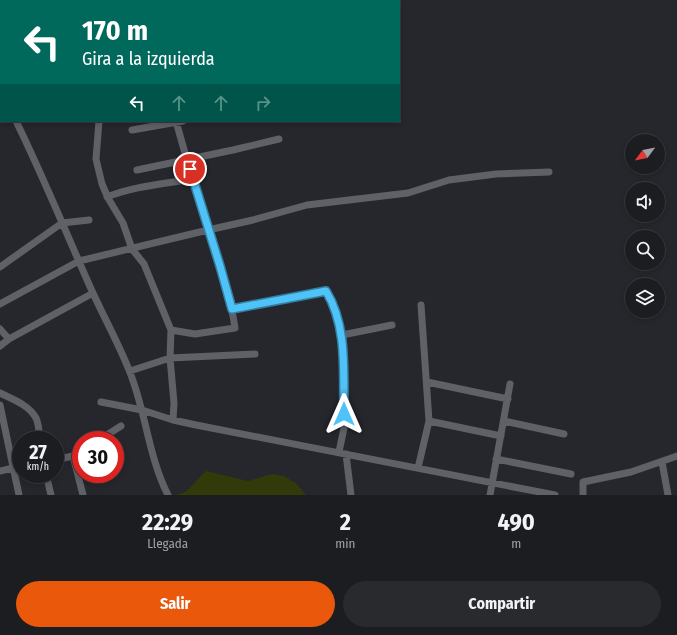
<!DOCTYPE html>
<html lang="es">
<head>
<meta charset="utf-8">
<style>
  body { margin:0; font-family:"Fira Sans Condensed",sans-serif; background:#292a2e; color:#f1f3f6; height:100vh; display:flex; flex-direction:column; font-size:15px; white-space:nowrap }
  * { box-sizing:border-box; margin:0 }
  p { font-size:13px; color:#a0a2a5 }
  .icon { flex:none; width:22px; height:22px; fill:none; stroke:currentColor; stroke-width:2; stroke-linecap:round; stroke-linejoin:round }
  .map { position:relative; height:495px; overflow:hidden }
  .drawer { display:flex; flex-direction:column; background:#1c1d21; flex:1 }
  .drawer>* { flex:none }
  .hud { position:absolute; left:0px; top:0px; width:400px; height:122px; box-shadow:0 2px 6px #0003,0 0 0 1px #3a3b3f; background:#00695c; color:#fff; overflow:hidden }
  .needle { width:26px; rotate:238deg }
  .tools { position:absolute; left:625px; top:134px; display:grid; gap:8px }
  .tools a { display:grid; place-items:center; width:40px; height:40px; border-radius:50%; background:#1c1d21; box-shadow:0 2px 6px #0003,0 0 0 1px #3a3b3f; font-size:20px }
  .speed { position:absolute; left:12px; top:431px; display:flex; gap:8px; font-size:20px; font-weight:700; text-align:center }
  .speed>* { display:grid; place-content:center; width:52px; height:52px; border-radius:50%; background:#1c1d21; box-shadow:0 2px 6px #0003,0 0 0 1px #3a3b3f; line-height:1 }
  .speed small { font-size:10px; font-weight:400 }
  .speed .limit { border:6px solid #d22; background:#fff; color:#111 }
  .pin { position:absolute; display:grid; place-items:center; width:34px; height:34px; color:#fff; margin:-17px; border:2px solid #fff; border-radius:50%; box-shadow:0 1px 4px #0007 }
  .me { position:absolute; width:44px; margin:-22px; rotate:0deg; stroke-linejoin:round; filter:drop-shadow(0 0 3px #0008) }
  .turn { display:flex; align-items:center; gap:14px; height:84px; padding:0 16px; font-size:18px }
  .turn .icon { width:52px; height:52px; stroke-width:2.5 }
  .turn b { display:block; font-size:28px; line-height:34px }
  .lanes { display:flex; align-items:center; height:38px; padding:0 16px; background:#0003; justify-content:center; gap:20px; direction:ltr }
  .lanes .off { opacity:.35 }
  .eta { display:flex; justify-content:space-evenly; align-items:center; height:68px; text-align:center }
  .eta b { font-size:24px; font-weight:700; line-height:28px }
  .cta { display:flex; gap:8px; margin-top:auto; padding:8px 16px }
  .cta a { flex:1; height:46px; border-radius:24px; background:#ea580c; color:#fff; font-size:16px; font-weight:700; line-height:46px; text-align:center }
  .cta a+a { background:#292a2e; color:#f1f3f6 }
  .map>svg:first-child { display:block }
</style>
</head>
<body>
<div class="map">
<svg width="677" height="495" viewBox="0 0 677 495">
  <rect width="100%" height="100%" fill="#25272c"/>
  <path fill="#313a08" d="M206 471 248 481 272 474 284 476 297 484 306 495H176C191 492 195 480 206 471Z"/>
  <g fill="none" stroke-linecap="round" stroke-linejoin="round">
    <path stroke="#5f6167" stroke-width="7" d="M208 0 209 1
      M245 0V1
      M285 1 287 0
      M0 68H1
      M0 82 1 86
      M16 121C42 174 64 228 88 282 101 312 117 340 129 370 146 411 148 456 168 495
      M99 121 96 159 102 184 108 198 123 223 132 249 144 264 171 330 170 358 174 403 173 420
      M132 130 183 121
      M137 170 233 150 279 139
      M107 197C134 186 164 184 192 179
      M0 267 62 223 89 220
      M0 304 79 261 208 230 253 220 307 205 408 193 449 180 496 174 549 172
      M232 309 326 291 333 302 342 335 344 428 339 452
      M0 329 9 339
      M171 330 195 334 235 328C230 294 219 263 208 230 197 194 186 158 176 121
      M342 335 392 325
      M0 346 9 339 93 293
      M130 371 170 358 255 354
      M427 382 508 399
      M0 393C12 399 29 405 36 418 39 424 39 433 40 440
      M101 402 142 410 173 420 196 425 555 495
      M0 405 19 495
      M429 421 501 436
      M504 421 564 434
      M99 440 121 426
      M346 454 351 495
      M73 456 83 495
      M496 459 571 474
      M55 460 73 456 81 451
      M662 462 668 495
      M418 468 429 421 421 305
      M0 471 21 466
      M46 474 51 495
      M490 495 510 384
      M583 495V482L631 472 677 456"/>
  </g>
  <g fill="none" stroke-linecap="round" stroke-linejoin="round">
    <defs>
      <path id="route" d="M190 169 220 266 232 309 326 291C348 327 343 373 344 414"/>
    </defs>
    <use href="#route" stroke="#337fa1" stroke-width="10"/>
    <use href="#route" stroke="#4fc3f7" stroke-width="7"/>
  </g>
</svg>
<div class="tools">
<a><svg class="needle" viewBox="-14 -14 28 28"><path d="M0-13l5 13h-10z" fill="#e53935"/><path d="M0 13l5-13h-10z" fill="#a0a2a5"/></svg></a>
<a><svg class="icon" aria-label="sound" viewBox="0 0 24 24"><path d="M4 9h4l5-4v14l-5-4H4zM17 9q2 3 0 6"/></svg></a>
<a><svg class="icon" aria-label="search" viewBox="0 0 24 24"><circle cx="10" cy="10" r="6"/><path d="M15 15l6 6"/></svg></a>
<a><svg class="icon" aria-label="layers" viewBox="0 0 24 24"><path d="M12 4l9 5-9 5-9-5zM3 14l9 5 9-5"/></svg></a>
</div>
<div class="speed"><div>27<small>km/h</small></div><div class="limit">30</div></div>
<div class="pin" style="left:190px;top:169px;background:#d93025"><svg class="icon" aria-label="arrive" viewBox="0 0 24 24"><path d="M6 21V4h12l-3 4 3 4H6"/></svg></div>
<svg class="me" style="left:344px;top:414px" viewBox="-20 -20 40 40"><path d="M0-17L14 15 0 8-14 15z" fill="#4fc3f7" stroke="#fff" stroke-width="4"/></svg>
<div class="hud">
<div class="turn"><svg class="icon" aria-label="left" viewBox="0 0 24 24"><path d="M17 20v-9H6M10 6l-5 5 5 5"/></svg><div><b>170 m</b>Gira a la izquierda</div></div>
<div class="lanes"><svg class="icon" aria-label="left" viewBox="0 0 24 24"><path d="M17 20v-9H6M10 6l-5 5 5 5"/></svg><svg class="icon off" aria-label="ahead" viewBox="0 0 24 24"><path d="M12 20V5M6 11l6-6 6 6"/></svg><svg class="icon off" aria-label="ahead" viewBox="0 0 24 24"><path d="M12 20V5M6 11l6-6 6 6"/></svg><svg class="icon off" aria-label="right" viewBox="0 0 24 24"><path d="M7 20v-9h11M14 6l5 5-5 5"/></svg></div>
</div>
</div>
<section class="drawer">
<div class="eta">
<div><b>22:29</b><p>Llegada</p></div>
<div><b>2</b><p>min</p></div>
<div><b>490</b><p>m</p></div>
</div>
<div class="cta"><a>Salir</a><a>Compartir</a></div>
</section>
</body>
</html>
